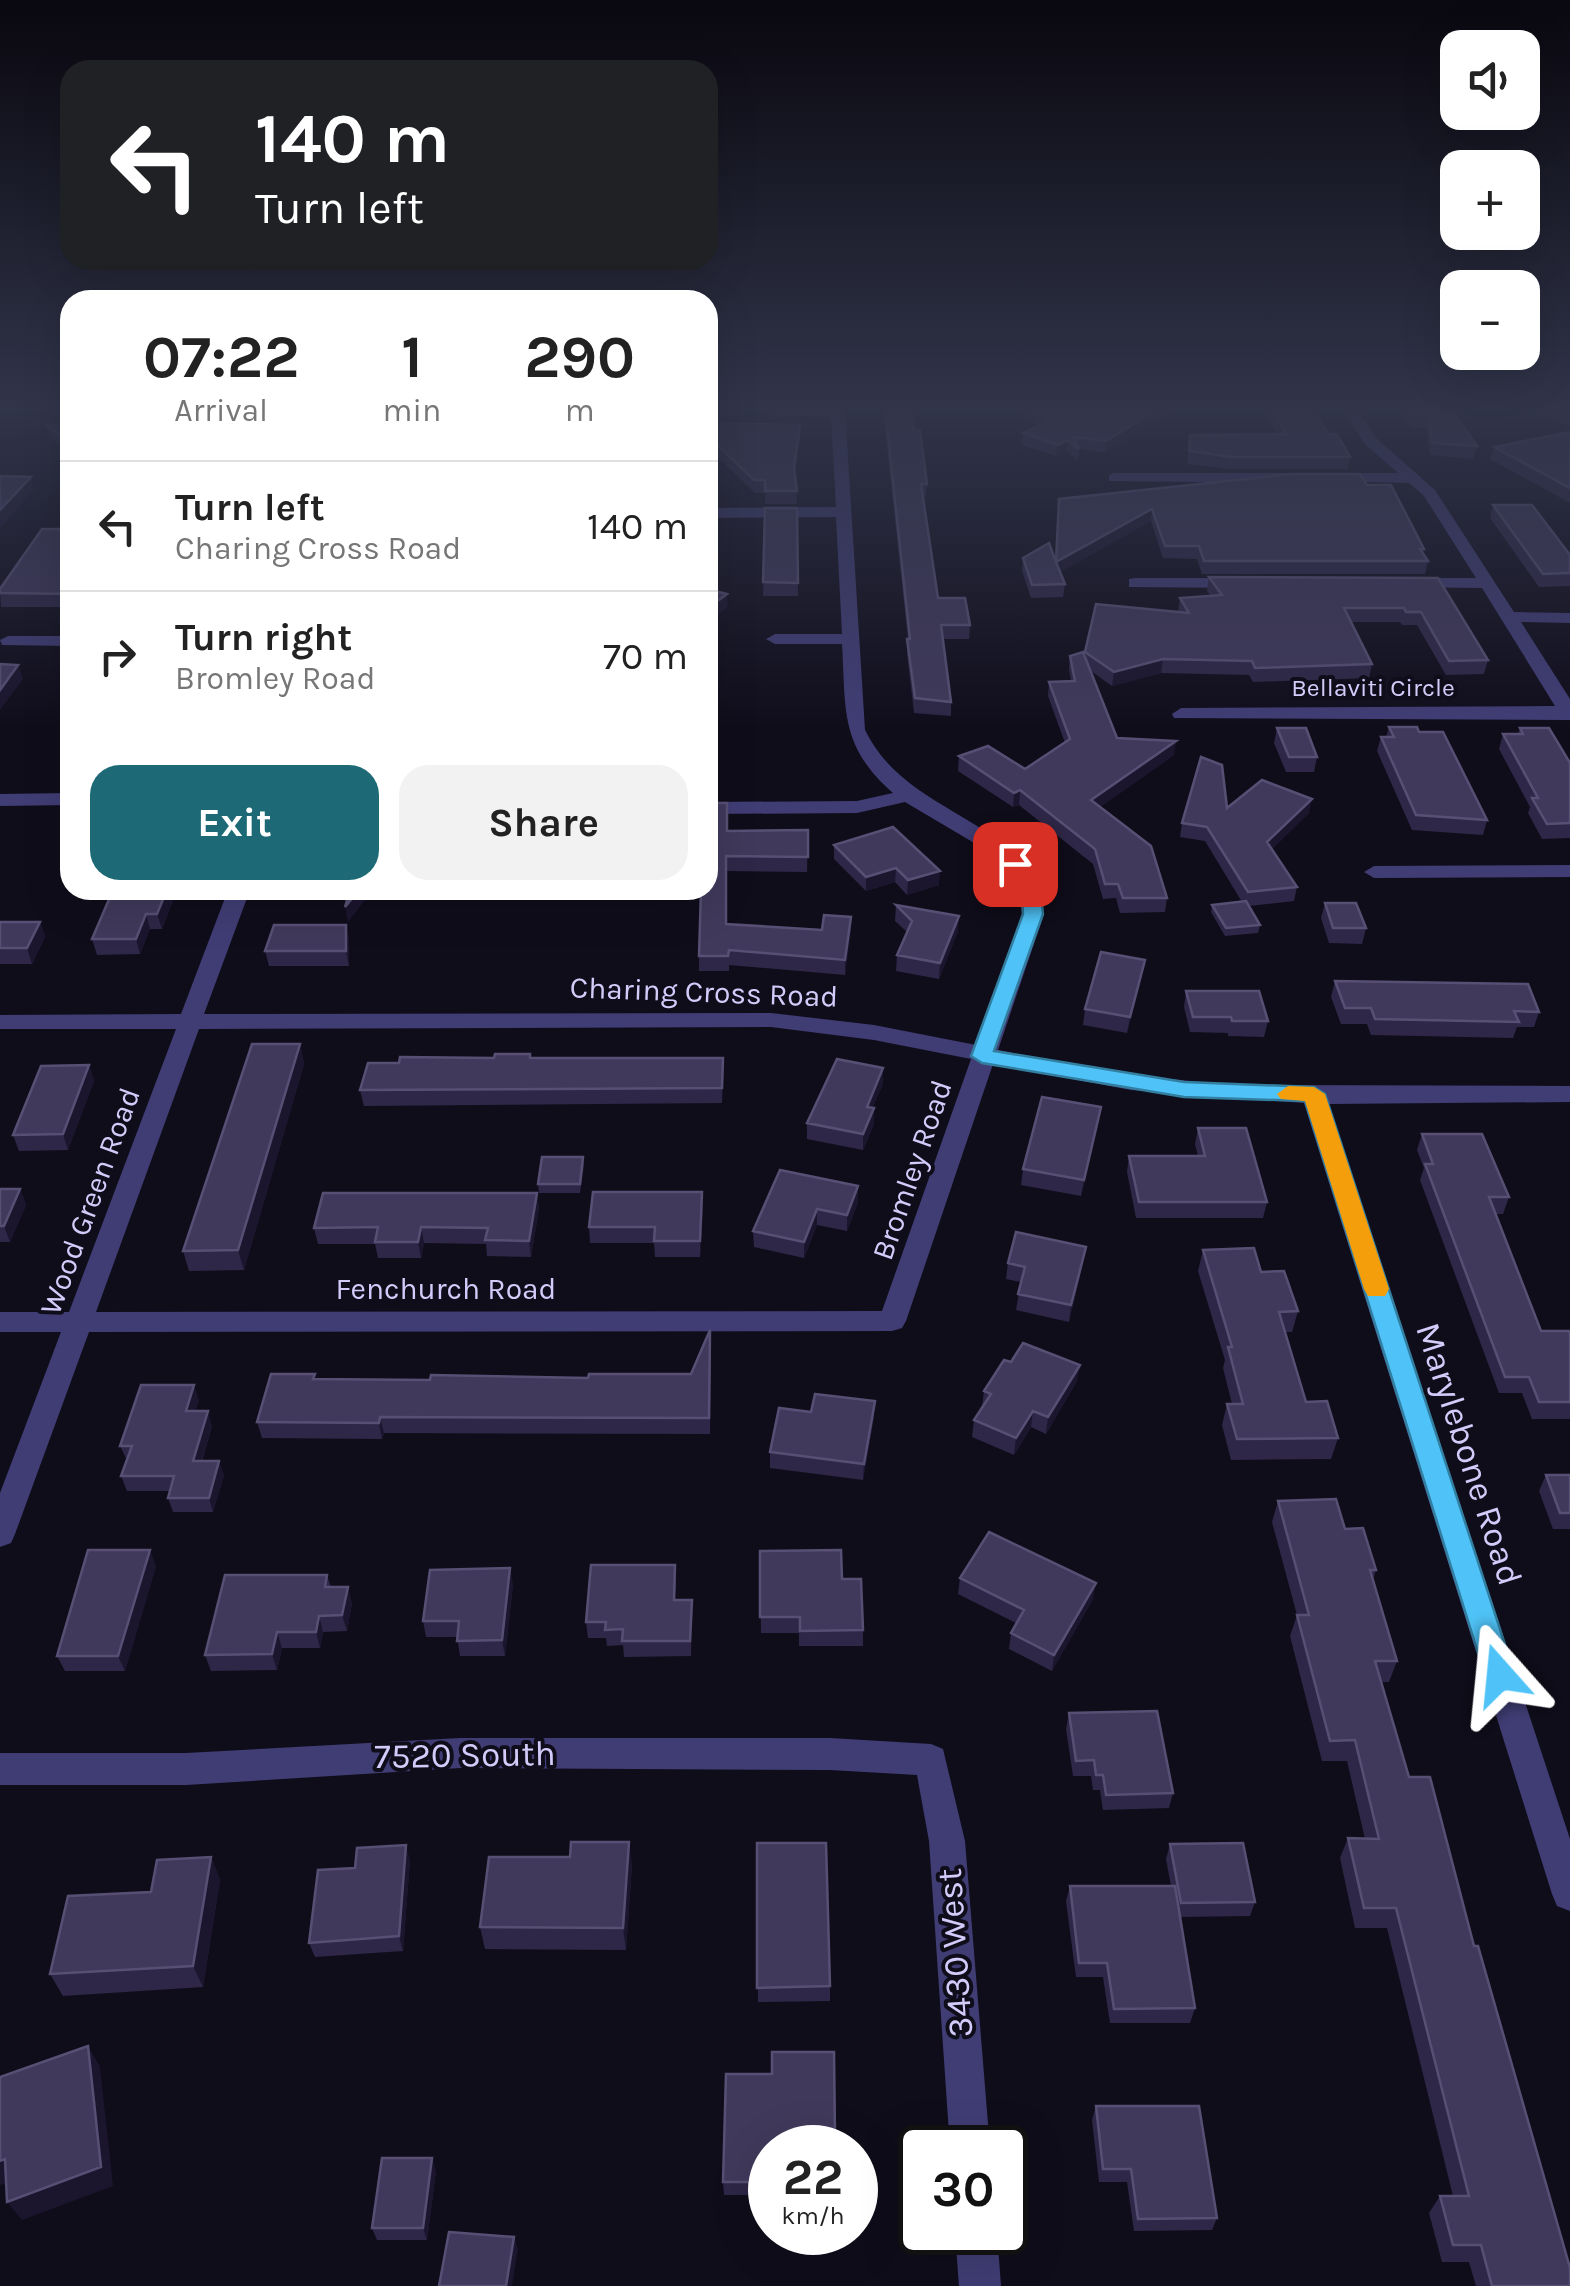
<!DOCTYPE html>
<html lang="en">
<head>
<meta charset="utf-8">
<style>
  body { margin:0; font-family:Karla,sans-serif; background:#f2f2f2; color:#222; height:100vh; display:flex; flex-direction:column; font-size:38px; white-space:nowrap }
  * { box-sizing:border-box; margin:0 }
  p { font-size:32px; color:#767676 }
  .icon { flex:none; width:55px; height:55px; fill:none; stroke:currentColor; stroke-width:2; stroke-linecap:round; stroke-linejoin:round }
  .map { position:relative; flex:1; overflow:hidden }
  .drawer { position:absolute; left:60px; top:290px; width:658px; height:610px; display:flex; flex-direction:column; background:#fff; border-radius:30px; box-shadow:0 10px 40px #0002 }
  .drawer>* { flex:none }
  .banner { position:absolute; left:60px; top:60px; width:658px; height:210px; border-radius:30px; box-shadow:0 10px 40px #0002; background:#202124; color:#fff; overflow:hidden }
  .tools { position:absolute; left:1440px; top:30px; display:grid; gap:20px }
  .tools a { display:grid; place-items:center; width:100px; height:100px; border-radius:20px; background:#fff; box-shadow:0 10px 40px #0002; font-size:50px }
  .speed { position:absolute; left:748px; top:2125px; display:flex; gap:20px; font-size:50px; font-weight:700; text-align:center }
  .speed>* { display:grid; place-content:center; width:130px; height:130px; border-radius:50%; background:#fff; box-shadow:0 10px 40px #0002; line-height:1 }
  .speed small { font-size:25px; font-weight:400 }
  .speed .limit { border:5px solid #111; border-radius:15px; background:#fff; color:#111 }
  .pin { position:absolute; display:grid; place-items:center; width:85px; height:85px; color:#fff; margin:-42px; border-radius:20px; box-shadow:0 5px 15px #0006 }
  .me { position:absolute; width:110px; margin:-55px; rotate:342deg; stroke-linejoin:round; filter:drop-shadow(0 0 8px #0008) }
  .turn { display:flex; align-items:center; gap:35px; height:210px; padding:0 30px; font-size:45px }
  .turn .icon { width:130px; height:130px; stroke-width:2.5 }
  .turn b { display:block; font-size:70px; line-height:85px }
  .eta { display:flex; justify-content:space-evenly; align-items:center; height:170px; text-align:center }
  .eta b { font-size:60px; font-weight:700; line-height:70px }
  .cta { display:flex; gap:20px; margin-top:auto; padding:20px 30px }
  .cta a { flex:1; height:115px; border-radius:30px; background:#1d6a76; color:#fff; font-size:40px; font-weight:700; line-height:115px; text-align:center }
  .cta a+a { background:#f2f2f2; color:#222 }
  ul { padding:0; list-style:none }
  li { display:flex; align-items:center; gap:30px; height:130px; padding:0 30px; border-top:2px solid #e0e0e0 }
  li div { flex:1 }
  li b { display:block; font-size:38px }
  li em { font-style:normal }
  .map>svg:first-child { display:block }
</style>
</head>
<body>
<div class="map">
<svg width="1570" height="2286" viewBox="0 0 1570 2286">
  <rect width="100%" height="100%" fill="#100d1b"/>
  <g fill="none" stroke-linecap="round" stroke-linejoin="round">
    <path fill="#403d75" fill-rule="evenodd" d="M775 409H845L865 730C909 820 1025 813 1044 914L998 1050 1131 1075 1231 1085 1570 1086V1102L1328 1104 1570 1839V1911L1557 1906 1552 1894 1304 1103 1131 1090 993 1064 906 1321 902 1328 892 1331 89 1332 15 1534 11 1543 0 1547V1493L61 1332H0V1312H69L176 1029H0V1015L181 1014 228 890H250L204 1014 771 1013 874 1025 976 1045 1022 914 1018 891 1010 874 981 847 905 802 857 813 708 814V802L857 801 893 793C839 746 846 709 842 644H775L766 639 775 634H842L836 517 708 518V508L836 507 831 416H780L775 415ZM771 1027 874 1040 971 1059 882 1311 96 1312 199 1029Z
      M1343 409H1357L1376 438 1435 490 1514 612 1570 613V623L1521 622 1570 699V720L1174 718 1172 714 1181 708 1555 706 1482 588 1401 587 1399 583 1407 578H1476L1424 496 1409 483 1326 481V475L1331 473H1398L1365 444Z
      M1114 473H1291L1299 478 1291 483 1109 481V475Z
      M1135 578H1242L1250 583 1242 588 1129 587V579Z
      M8 636H70V646L2 645 0 640Z
      M70 793V805L0 806V794Z
      M1570 865V877L1374 878 1364 872 1374 866Z
      M460 1738H830L931 1744 943 1749 965 1841 990 2148H950L929 1841 917 1775 830 1770 460 1768 186 1785H0V1753H186Z
      M955 2232H997L1001 2286H959Z"/>
  </g>
  <path fill="#2e2747" d="M883 409H911L914 430 927 484 926 497 923 496 938 598 970 625 969 639H943L951 702V716L914 713 907 653 908 639Z
    M1019 409H1173L1105 453 1079 449 1078 461 1067 451 1056 456 1022 445 1023 433 1038 426Z
    M1264 409H1314L1328 434 1350 457 1348 469H1229L1187 464 1190 435 1277 434Z
    M1398 409H1451L1477 446 1473 459 1430 455 1426 428H1412Z
    M1537 409H1570V426L1536 411Z
    M708 423 800 437 795 474 797 504H765V493H755L708 448Z
    M46 425H70V453L49 437Z
    M1570 432V503L1490 459 1494 447Z
    M1367 485 1424 549 1423 554 1428 561 1425 574H1202L1197 559 1163 558 1151 521 1060 572 1065 584 1063 597 1031 598 1022 571 1023 558 1056 560 1059 499Z
    M1493 505 1570 555V586L1539 587 1490 518Z
    M765 508H797L798 596H763Z
    M70 529V607H1L0 589Z
    M1209 577 1438 578 1488 660 1484 674 1446 675 1417 625H1402L1400 622H1351L1372 664 1369 678 1253 682 1249 675 1161 673 1112 686 1091 671 1117 738 1174 755 1100 807 1167 898 1165 912 1120 913 1116 898 1103 899 1093 864 1019 805 1013 807 958 771 959 756 1025 769 1065 743 1048 696 1049 682 1071 681 1069 669 1070 656H1085L1096 604 1178 612 1180 598 1211 596 1207 591Z
    M1389 727 1419 732 1487 820 1483 835 1412 830 1377 751 1381 737H1386Z
    M1277 728 1317 757 1314 772H1286L1274 743Z
    M1520 728 1570 763V838L1542 839 1528 813 1530 807 1499 749 1503 734H1518Z
    M1227 808 1309 813 1272 849 1297 887 1294 901 1249 906 1260 925 1258 933 1225 936 1211 912 1212 905 1242 902 1205 841 1180 837 1182 823Z
    M808 830 807 872 727 871 726 924 822 930 851 917 845 975 729 965V971H699V956L727 831Z
    M834 845 939 885 907 895 895 882 866 891 834 859Z
    M177 890 162 929H150L140 954 97 955 92 939Z
    M1325 903 1366 928 1362 944 1329 943 1321 918Z
    M896 905 958 931 939 979 896 971 897 955 907 932 895 921Z
    M0 922H40L45 937 32 964H0Z
    M346 925 349 940V966H269L265 951Z
    M1145 960 1127 1033 1083 1025 1085 1009Z
    M1335 981 1539 1012 1534 1027H1517L1513 1038 1371 1035 1367 1024H1341L1331 997Z
    M1186 991 1268 1021 1264 1037 1228 1036V1033L1190 1032 1184 1007Z
    M300 1044 304 1064 244 1270 189 1271 183 1251Z
    M531 1058 723 1074 722 1103 364 1106 360 1090 399 1063Z
    M89 1065 94 1081 68 1150 19 1151 13 1135Z
    M883 1084 872 1108H874V1124L863 1150 807 1139V1123Z
    M1098 1123 1081 1196 1021 1185 1023 1169Z
    M1198 1128 1267 1202 1263 1218H1136L1127 1172 1129 1156H1198L1195 1144Z
    M1422 1134 1509 1197 1503 1214H1495L1541 1331 1570 1333V1419H1532L1522 1393H1499L1420 1180 1424 1168 1417 1150Z
    M583 1157 584 1165 580 1193H539L538 1184Z
    M858 1186V1202L847 1231 817 1225 804 1258 754 1247 753 1231Z
    M0 1189H20L26 1205 10 1242H0Z
    M537 1193 539 1209 531 1257 487 1256 486 1244 424 1243 421 1258H378L375 1244H318L314 1228Z
    M703 1208 700 1257H655L654 1243H590L589 1227Z
    M1203 1250 1261 1272 1298 1311 1292 1332H1285L1306 1402 1338 1438 1331 1459 1231 1460 1222 1425 1227 1404H1232L1223 1368 1225 1360 1198 1271Z
    M1008 1263H1083L1069 1322 1016 1310 1021 1282 1006 1279Z
    M711 1346 710 1434 384 1433 382 1439 262 1438 257 1422 316 1379 430 1380 588 1378 691 1374Z
    M1077 1381 1046 1434 1031 1427 1014 1455 972 1437 974 1420 982 1407 984 1391Z
    M199 1400 195 1411 212 1426 202 1461 224 1475 213 1512H173L168 1498 170 1491H127L121 1476 127 1460 120 1446Z
    M811 1412 874 1417 863 1480 770 1468V1452Z
    M1546 1475H1570V1529H1553L1539 1491Z
    M1278 1501 1345 1529 1376 1570 1373 1580 1397 1661 1389 1682H1381L1409 1777 1474 1946 1570 2286H1476L1469 2262H1442L1429 2213 1440 2196H1453L1387 1928H1355L1340 1858 1348 1838 1365 1839 1347 1761H1322L1290 1636 1297 1615 1272 1522Z
    M760 1551 842 1579 863 1630V1646H799V1633H761Z
    M156 1566 125 1671H65L57 1656Z
    M327 1575 331 1587 352 1603 347 1631 323 1632 320 1648H282L277 1670 211 1671 205 1655Z
    M960 1578 1093 1599 1052 1671 1009 1649 1011 1633 1016 1623 958 1594Z
    M676 1581 675 1600H692L691 1656 624 1657 623 1645 607 1646 606 1638H588L586 1622Z
    M513 1584 505 1656H460L457 1637H426L423 1621Z
    M1069 1713 1173 1793 1169 1808 1103 1810 1100 1790H1093L1091 1776H1073L1066 1729Z
    M757 1843 830 1986V2001L758 2002Z
    M1170 1844 1255 1902 1250 1916 1180 1917 1195 2008 1190 2023H1110L1103 1977H1076L1066 1901 1070 1886H1171L1166 1859Z
    M211 1857 220 1880 203 1987 63 1996 50 1974 151 1892Z
    M570 1857 632 1864 626 1950 485 1949 480 1927Z
    M410 1860 403 1951 315 1957 309 1943 355 1868Z
    M772 2074 835 2135V2148H770V2195H724L723 2182Z
    M1096 2106 1217 2218 1212 2230 1134 2231 1127 2182H1099L1092 2120Z
    M436 2171 427 2240H377L372 2228Z"/>
  <path fill="#1b152e" d="M1158 409H1173L1105 453 1106 441Z
    M1068 440 1067 451 1056 456 1057 445Z
    M31 477 34 490 0 528V510Z
    M1152 509 1151 521 1055 575 1056 562Z
    M727 594V608L708 622V608Z
    M1163 659 1161 673 1112 686 1114 672Z
    M18 665 23 679 0 710V690Z
    M1176 741 1174 755 1089 815 1091 800Z
    M1020 790 1019 805 1013 807 1014 793Z
    M1312 799 1309 813 1264 857 1267 842Z
    M896 868 895 882 866 891V877Z
    M940 871 939 885 907 895 908 880Z
    M167 890H177L162 929 157 914Z
    M359 890H373L348 922 345 907Z
    M146 914 150 929 140 954 136 939Z
    M959 916 958 931 939 979 940 963Z
    M851 917V932L845 975V960Z
    M40 922 45 937 32 964 27 948Z
    M346 925 349 940V966L346 951Z
    M1145 960 1142 975 1127 1033 1130 1017Z
    M300 1044 304 1064 244 1270 238 1250Z
    M89 1065 94 1081 68 1150 63 1134Z
    M883 1068V1084L866 1123 867 1107Z
    M1101 1107 1098 1123 1081 1196 1084 1180Z
    M874 1108V1124L863 1150V1134Z
    M858 1186V1202L847 1231V1215Z
    M20 1189 26 1205 10 1242 4 1226Z
    M702 1192 703 1208 700 1257V1241Z
    M537 1193 539 1209 531 1257 529 1241Z
    M817 1209V1225L804 1258V1242Z
    M421 1227 424 1243 421 1258 418 1242Z
    M1086 1247 1083 1263 1069 1322 1071 1305Z
    M1080 1365 1077 1381 1046 1434 1048 1417Z
    M194 1385 199 1400 191 1426 186 1411Z
    M875 1401 874 1417 863 1480 864 1464Z
    M208 1411 212 1426 197 1475 193 1461Z
    M1033 1411 1031 1427 1014 1455 1016 1438Z
    M380 1417 384 1433 382 1439 379 1423Z
    M219 1461 224 1475 213 1512 209 1498Z
    M150 1550 156 1566 125 1671 118 1656Z
    M510 1568 513 1584 505 1656 502 1640Z
    M1096 1583 1093 1599 1052 1671 1054 1655Z
    M348 1587 352 1603 347 1631 342 1615Z
    M319 1616 323 1632 320 1648 316 1632Z
    M277 1632 282 1648 277 1670 272 1654Z
    M629 1842 632 1864 626 1950 623 1928Z
    M406 1845 410 1860 403 1951 399 1936Z
    M211 1857 220 1880 203 1987 193 1966Z
    M88 2046 100 2067 113 2186 22 2220 7 2202Z
    M432 2158 436 2171 427 2240 423 2228Z
    M5 2159 19 2179 1 2185 0 2184V2161Z
    M514 2237 518 2249 512 2286H506Z"/>
  <path fill="#40395b" stroke="#575074" stroke-width="2.5" d="M885 409H911L914 430H920L927 484H921L938 598H965L970 625H941L951 702 915 698 907 639H910Z
    M1033 409H1158L1106 441 1074 437 1079 449 1068 440 1057 445 1023 433 1047 422Z
    M1272 409H1314L1328 434H1337L1350 457H1231L1189 451 1190 435 1286 434Z
    M1409 409H1451L1477 446 1432 443 1429 416H1414Z
    M708 423 800 425 794 467 797 491H765V480H754L708 436Z
    M46 425H70V443Z
    M1570 432V488L1494 447Z
    M1292 474H1360L1367 485H1391L1424 549H1420L1428 561H1204L1199 546H1165L1152 509 1056 562 1065 584 1032 585 1023 558 1049 543 1056 562 1059 499Z
    M0 476 31 477 0 510Z
    M1493 505H1532L1570 555V573L1543 574Z
    M765 508H797L798 583 763 582Z
    M42 529H70V594L0 593V589Z
    M1209 577 1438 578 1488 660 1449 661 1421 612H1406L1404 608H1344L1372 664 1255 668 1252 661 1163 659 1114 672 1085 652 1096 604 1189 613 1180 598 1222 595Z
    M708 589 727 594 708 608Z
    M1083 652 1117 738 1176 741 1091 800 1151 846 1167 898H1123L1118 884H1105L1095 849 1020 790 1014 793 959 756 988 746 1025 769 1070 739 1049 682 1075 681 1070 656Z
    M0 664 18 665 0 690Z
    M1389 727H1417L1419 732H1443L1487 820 1416 815 1381 737H1394Z
    M1277 728H1306L1317 757H1289Z
    M1520 728H1549L1570 763V823L1547 824 1532 798H1538L1503 734H1523Z
    M1201 757 1222 765 1227 808 1262 780 1312 799 1267 842 1297 887 1248 892 1207 827 1182 823Z
    M708 803H727V831L808 830V857L726 856V924L822 930 824 915 851 917 845 960 729 950 728 956H699L701 890H708Z
    M893 827 940 871 908 880 896 868 866 877 834 845Z
    M113 890H167L157 914H146L136 939H92Z
    M350 890H359L345 907Z
    M1246 901 1260 925 1226 928 1212 905Z
    M1325 903H1356L1366 928H1333Z
    M896 905 959 916 940 963 897 955 912 921Z
    M0 922H40L27 948H0Z
    M274 925H346V951H265Z
    M1101 952 1145 960 1130 1017 1085 1009Z
    M1335 981 1528 984 1539 1012 1514 1011 1519 1022 1375 1019 1371 1008H1345Z
    M1186 991H1259L1268 1021H1232L1231 1017H1193Z
    M252 1044H300L238 1250 183 1251Z
    M495 1054H530V1058H723L722 1088 360 1090 368 1063H399L400 1057 494 1058Z
    M837 1059 883 1068 867 1107 874 1108 863 1134 807 1123Z
    M89 1065 63 1134 13 1135 41 1066Z
    M1042 1097 1101 1107 1084 1180 1023 1169Z
    M1198 1128H1246L1267 1202H1139L1129 1156H1205Z
    M1422 1134H1482L1509 1197H1489L1541 1331H1569L1570 1333V1402H1539L1529 1377H1505L1425 1164H1433Z
    M542 1157H583L580 1184H538Z
    M780 1170 858 1186 847 1215 817 1209 804 1242 753 1231Z
    M0 1189H20L4 1226H0Z
    M593 1192H702L700 1241H654L655 1227H589Z
    M323 1193H537L529 1241 485 1240 488 1228 421 1227 418 1242H375L378 1227 314 1228Z
    M1016 1232 1086 1247 1071 1305 1018 1294 1025 1267 1008 1263Z
    M1254 1248 1261 1272 1284 1271 1298 1311 1279 1312 1306 1402 1327 1401 1338 1438 1237 1439 1227 1404H1243L1228 1347H1232L1203 1250Z
    M710 1330 709 1418 380 1417 379 1423 257 1422 271 1374H315L313 1379 430 1380 431 1375 588 1378 589 1374H691Z
    M1023 1343 1080 1365 1048 1417 1033 1411 1016 1438 974 1420 991 1394 984 1391 1004 1360 1011 1362Z
    M141 1385H194L186 1411H208L193 1461H219L209 1498H168L174 1476H121L132 1446H120Z
    M815 1394 875 1401 864 1464 770 1452 779 1408 811 1412Z
    M1546 1475H1570V1513H1560Z
    M1336 1499 1345 1529 1363 1528 1376 1570H1370L1397 1661H1375L1409 1777H1430L1474 1946H1478L1570 2268V2286H1492L1481 2245H1453L1440 2196H1469L1396 1908H1364L1348 1838 1379 1839 1355 1740 1330 1741 1297 1615H1309L1278 1501Z
    M989 1532 1096 1583 1054 1655 1011 1633 1024 1610 960 1578Z
    M88 1550H150L118 1656H57Z
    M841 1550 842 1579H861L863 1630 800 1631V1617H760V1551Z
    M591 1565H675L674 1600H692L690 1641H622L623 1629 605 1630 606 1622H586Z
    M510 1568 502 1640 457 1641 459 1621H423L430 1570Z
    M225 1575H327L325 1587H348L342 1615 319 1616 316 1632H277L272 1654 205 1655Z
    M1157 1711 1173 1793 1106 1795 1103 1775H1096L1094 1760 1076 1761 1069 1713Z
    M571 1842H629L623 1928 480 1927 489 1857H570Z
    M757 1843H826L830 1986 757 1988Z
    M1243 1843 1255 1902 1181 1903 1170 1844Z
    M406 1845 399 1936 309 1943 318 1870 355 1868 357 1848Z
    M211 1857 193 1966 50 1974 68 1896 151 1892 157 1860Z
    M1070 1886H1175L1195 2008 1114 2009 1107 1963H1079Z
    M88 2046 101 2167 7 2202 5 2159 0 2161V2077Z
    M772 2052H834L835 2135H807V2148H770V2182H723L726 2074H772Z
    M1096 2106H1199L1217 2218 1138 2219 1131 2169H1103Z
    M382 2158H432L423 2228H372Z
    M449 2232 514 2237 506 2286H439Z"/>
  <linearGradient id="sky" x2="0" y2="1"><stop stop-color="#09070f"/><stop offset="0.56" stop-color="#31354a"/><stop offset="1" stop-color="#31354a" stop-opacity="0"/></linearGradient>
  <rect width="1570" height="729" fill="url(#sky)"/>
  <path fill="#4fc3f7" stroke="#337fa1" stroke-width="2.5" d="M1015 858 1022 860 1041 894 1043 914 994 1051 1184 1082 1314 1087 1325 1094 1515 1675 1511 1684 1500 1688 1489 1684 1485 1675 1305 1101 1184 1097 982 1063 971 1056 1023 914 1022 894 1006 864Z"/>
  <path fill="#f59e0b" d="M1288 1086 1314 1087 1325 1094 1389 1289 1385 1296H1368L1364 1289 1305 1101 1281 1099 1277 1094Z"/>
  <g text-anchor="middle" dominant-baseline="central" stroke-width="8" stroke-linejoin="round" paint-order="stroke">
    <g font-size="25" fill="#d3ccfa" stroke="#100d1b">
      <text x="1373" y="687">Bellaviti Circle</text>
    </g>
    <g font-size="30" fill="#d3ccfa" stroke="#100d1b">
      <text transform="translate(704 992) rotate(2)">Charing Cross Road</text>
      <text transform="translate(912 1170) rotate(-71)">Bromley Road</text>
      <text transform="translate(90 1201) rotate(-70)">Wood Green Road</text>
      <text x="446" y="1289">Fenchurch Road</text>
    </g>
    <g font-size="35" fill="#d3ccfa" stroke="#100d1b">
      <text transform="translate(1469 1454) rotate(72)">Marylebone Road</text>
      <text transform="translate(465 1755) rotate(-1)">7520 South</text>
      <text transform="translate(955 1953) rotate(-94)">3430 West</text>
    </g>
  </g>
</svg>
<div class="tools">
<a><svg class="icon" aria-label="sound" viewBox="0 0 24 24"><path d="M4 9h4l5-4v14l-5-4H4zM17 9q2 3 0 6"/></svg></a>
<a>+</a>
<a>−</a>
</div>
<div class="speed"><div>22<small>km/h</small></div><div class="limit">30</div></div>
<div class="pin" style="left:1015px;top:864px;background:#d93025"><svg class="icon" aria-label="arrive" viewBox="0 0 24 24"><path d="M6 21V4h12l-3 4 3 4H6"/></svg></div>
<svg class="me" style="left:1500px;top:1675px" viewBox="-20 -20 40 40"><path d="M0-17L14 15 0 8-14 15z" fill="#4fc3f7" stroke="#fff" stroke-width="4"/></svg>
<div class="banner">
<div class="turn"><svg class="icon" aria-label="left" viewBox="0 0 24 24"><path d="M17 20v-9H6M10 6l-5 5 5 5"/></svg><div><b>140 m</b>Turn left</div></div>
</div>
<section class="drawer">
<div class="eta">
<div><b>07:22</b><p>Arrival</p></div>
<div><b>1</b><p>min</p></div>
<div><b>290</b><p>m</p></div>
</div>
<ul>
<li><svg class="icon" aria-label="left" viewBox="0 0 24 24"><path d="M17 20v-9H6M10 6l-5 5 5 5"/></svg><div><b>Turn left</b><p>Charing Cross Road</p></div><em>140 m</em></li>
<li><svg class="icon" aria-label="right" viewBox="0 0 24 24"><path d="M7 20v-9h11M14 6l5 5-5 5"/></svg><div><b>Turn right</b><p>Bromley Road</p></div><em>70 m</em></li>
</ul>
<div class="cta"><a>Exit</a><a>Share</a></div>
</section>
</div>
</body>
</html>
